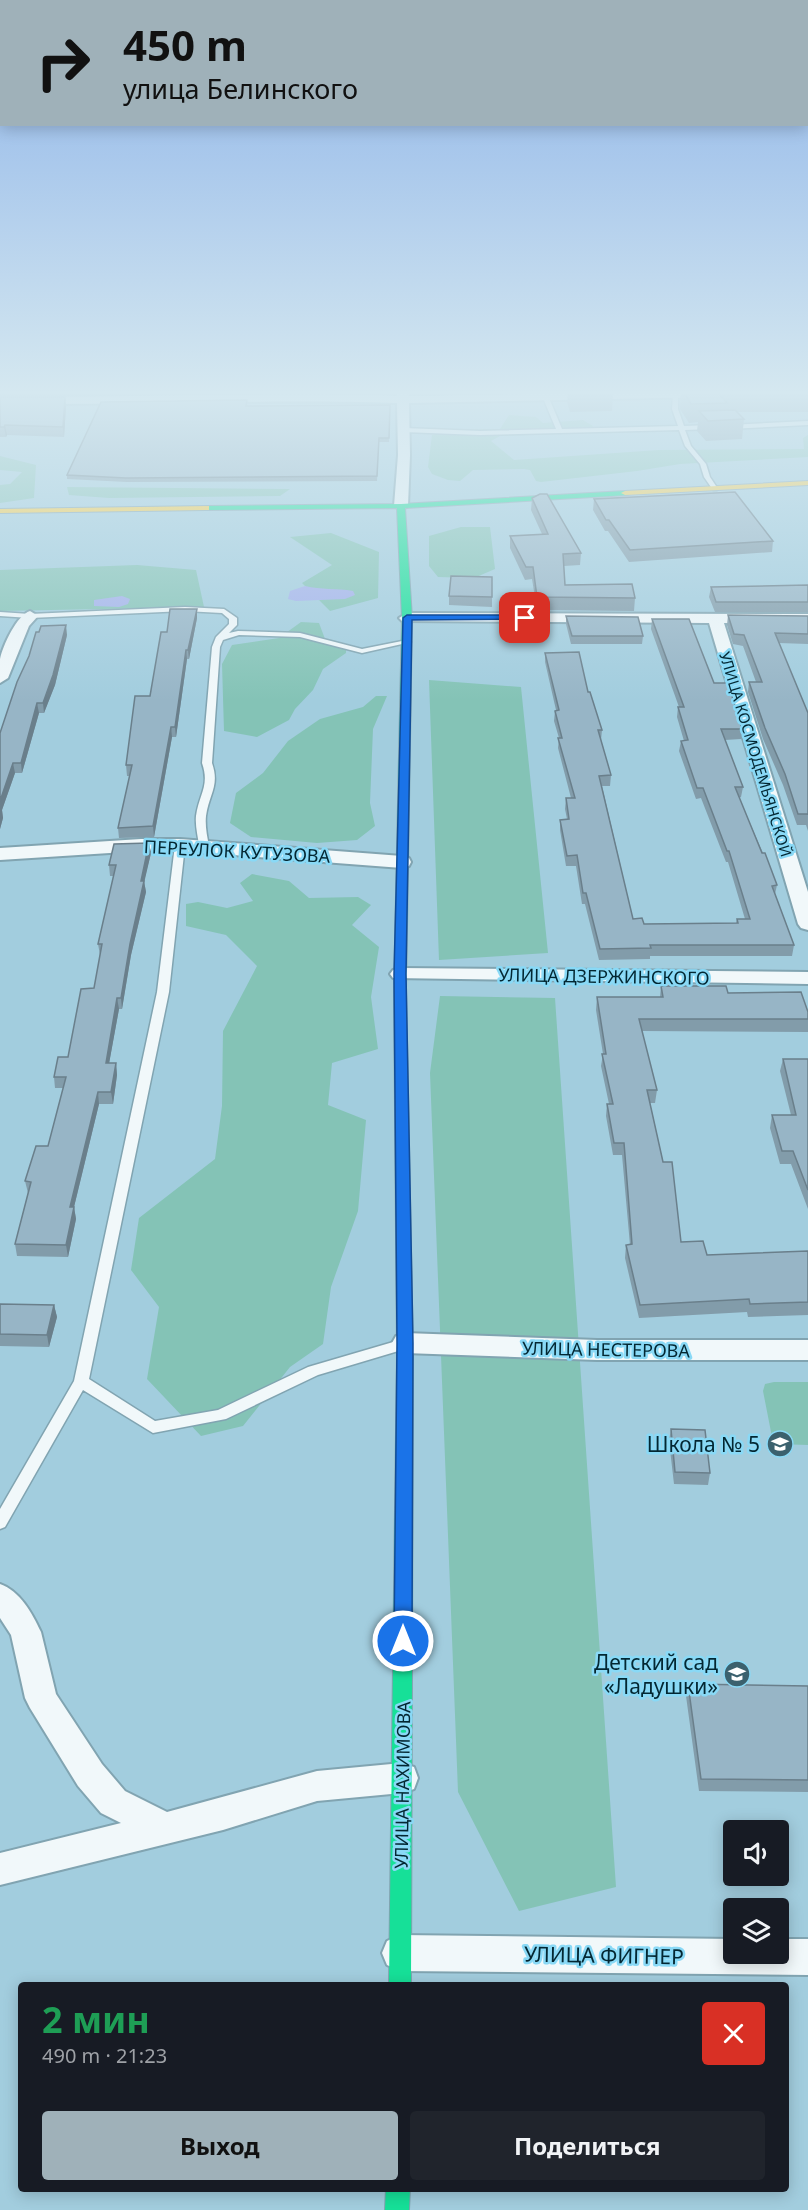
<!DOCTYPE html>
<html lang="ru">
<head>
<meta charset="utf-8">
<style>
  body { margin:0; font-family:"Noto Sans",sans-serif; background:#20242c; color:#f1f3f6; height:100vh; display:flex; flex-direction:column; font-size:22px; white-space:nowrap }
  * { box-sizing:border-box; margin:0 }
  p { font-size:20px; color:#9ea1a6 }
  .icon { flex:none; width:33px; height:33px; fill:none; stroke:currentColor; stroke-width:2; stroke-linecap:round; stroke-linejoin:round }
  .map { position:relative; flex:1; overflow:hidden }
  .sheet { position:absolute; left:18px; top:1982px; width:771px; height:210px; display:flex; flex-direction:column; background:#171b24; border-radius:6px; box-shadow:0 3px 15px #0003 }
  .sheet>* { flex:none }
  .banner { position:absolute; left:0px; top:0px; width:808px; height:126px; box-shadow:0 3px 15px #0003; background:#9fb1b9; color:#111; overflow:hidden }
  .tools { position:absolute; left:723px; top:1820px; display:grid; gap:12px }
  .tools a { display:grid; place-items:center; width:66px; height:66px; border-radius:6px; background:#171b24; box-shadow:0 3px 15px #0003; font-size:30px }
  .pin { position:absolute; display:grid; place-items:center; width:51px; height:51px; color:#fff; margin:-26px; border-radius:12px; box-shadow:0 3px 9px #0006 }
  .me { position:absolute; width:66px; margin:-33px; rotate:0deg; stroke-linejoin:round; filter:drop-shadow(0 0 4px #0008) }
  .turn { display:flex; align-items:center; gap:21px; height:126px; padding:0 24px; font-size:27px }
  .turn .icon { width:78px; height:78px; stroke-width:2.5 }
  .turn b { display:block; font-size:42px; line-height:51px }
  .round { display:grid; place-items:center; flex:none; width:63px; height:63px; border-radius:6px; background:#20242c }
  .summary { display:flex; align-items:center; justify-content:space-between; height:102px; padding:0 24px }
  h1 { font-size:36px; font-weight:700; line-height:45px; color:#1e9e55 }
  .button { display:flex; gap:12px; margin-top:auto; padding:12px 24px }
  .button a { flex:1; height:69px; border-radius:6px; background:#9fb1b9; color:#111; font-size:24px; font-weight:700; line-height:69px; text-align:center }
  .button a+a { background:#20242c; color:#f1f3f6 }
  .map>svg:first-child { display:block }
</style>
</head>
<body>
<div class="map">
<svg width="808" height="2210" viewBox="0 0 808 2210">
  <rect width="100%" height="100%" fill="#a2cdde"/>
  <path fill="#84c3b6" d="M37 391H381V394L32 397Z
    M509 415 536 417 543 423 583 420 593 426 586 433 500 436 491 441 514 460 659 450 804 449 803 438 808 435V457L680 464 637 471 541 482 536 481 530 470 524 469 473 470 460 481 448 480 432 474 428 467 432 435 448 430 500 429Z
    M0 456 36 465 34 498 0 503V485L10 484 22 472 0 470Z
    M67 487 290 489 280 496 109 498 69 495Z
    M461 527H490L495 569 474 578 438 577 429 566V536Z
    M331 533 379 552 378 598 330 611 302 583 332 565 290 537Z
    M137 565 196 570 204 607 0 611V570Z
    M301 622 319 623 325 639 346 645V653L323 669 313 690 295 709 289 720 257 737 224 731 222 664 232 645 279 638Z
    M429 680 521 687 548 953 439 960Z
    M376 696H387L373 729 370 803 375 826 357 840 317 843 251 837 230 823 236 793 263 773 288 741 320 719 363 707Z
    M252 874 289 881 309 898 358 897 371 905 352 925 379 947 371 997 378 1049 332 1063 328 1105 366 1120 358 1211 331 1287 323 1344 290 1367 243 1426 201 1436 147 1379 159 1307 131 1270 139 1218 215 1159 222 1106 223 1031 257 966 226 935 186 926V904L198 902 227 908 253 901 240 883Z
    M440 996 555 998 616 1887 519 1911 458 1792 430 1073Z
    M774 1382H808V1445L776 1444 772 1437 763 1391 765 1384Z"/>
  <path fill="#a3b1eb" d="M305 586C321 590 337 588 353 591L355 595 345 599 296 601 288 599 290 591Z
    M122 596 130 599 128 604 119 607 94 606V600Z"/>
  <g fill="none" stroke-linecap="round" stroke-linejoin="round">
    <defs>
      <path id="lane" d="M673 394 678 395V409L684 426 711 425 714 427 711 429 685 430 691 446 706 464 710 477 718 489 717 490H713L704 477 700 464 685 446 679 430 480 435 404 432 401 430 404 428 480 431 556 429 543 398 546 396 549 398 562 429 678 426 672 409Z
        M808 421V425L728 429 725 427 728 425Z
        M185 607 224 609 237 618V625L229 633 238 631 300 633 362 649 407 640 411 642 362 653 300 637 239 635 223 640 220 647 212 763C220 786 209 794 206 816 205 826 207 836 209 846L204 849 199 846C198 836 195 826 196 816 199 794 210 786 202 763L212 647 216 637 229 624V619L222 613 185 611 30 618 0 616V612L30 614Z
        M180 842 185 845 169 992 89 1379 155 1421 218 1410 308 1367 400 1340 405 1341 407 1345 405 1349 318 1375 226 1419 153 1433 83 1390 5 1527 0 1529V1509L74 1381 157 992 175 845Z"/>
      <path id="street" d="M397 391H409V396H432L679 391H712L715 394 709 397 409 403 410 455 408 506 401 510 394 506 398 455 397 403C265 399 132 405 0 404V396C132 398 265 392 397 396Z
        M30 611 38 616 29 626 8 678 0 683C0 675 0 666 0 659 3 645 17 615 30 611Z
        M407 613 808 614V624L724 623 808 892V930L801 928 798 924 709 623 402 621 399 618Z
        M141 839H180L402 856 409 858 411 862 409 866 402 868 180 851H141L0 860V848Z
        M400 968 808 972V984L393 978 390 974 393 970Z
        M405 1333 597 1340H808V1360H597L405 1353 396 1350 392 1343 396 1336Z
        M0 1584C20 1591 32 1613 41 1632L56 1694 102 1764 125 1791 167 1812 317 1771 402 1763 414 1767 418 1778 414 1789 402 1793 317 1801 223 1830 0 1885V1853L121 1823 101 1813 78 1786 30 1708 25 1698 11 1635 0 1618Z
        M400 1935 734 1939V1953H778V1939H808V1975L400 1971 387 1965 382 1953 387 1941Z"/>
      <path id="fast" d="M625 491H628V495L405 508 412 618 406 988 400 992 396 991 394 988 402 618 397 508 206 510 202 508 206 506 401 504Z
        M405 1347 411 1349 413 1353 411 1984H389L397 1353 399 1349Z
        M386 2188H410L409 2210H385Z"/>
      <path id="slow" d="M808 481V485L625 495 621 493 625 491Z
        M209 506V510H206L0 513V509Z
        M400 984 406 988 413 1353 411 1357 405 1359 399 1357 397 1353 394 988Z"/>
    </defs>
    <use href="#lane" stroke="#81a4b1" stroke-width="3"/>
    <use href="#street" stroke="#81a4b1" stroke-width="4"/>
    <use href="#fast" stroke="#81a4b1" stroke-width="2"/>
    <use href="#slow" stroke="#81a4b1" stroke-width="2"/>
    <use href="#lane" fill="#f1f8fa" fill-rule="evenodd"/>
    <use href="#street" fill="#f1f8fa" fill-rule="evenodd"/>
    <use href="#fast" fill="#16e098" fill-rule="evenodd"/>
    <use href="#slow" fill="#ffcf43" fill-rule="evenodd"/>
  </g>
  <path fill="#829caa" d="M467 391H493V393H467Z
    M547 391H613L612 411 570 412 567 402 568 392H547Z
    M681 391H808V412H737L744 419 742 439 706 441 697 431 698 422 689 423 680 409Z
    M0 397H65L66 407 64 437 7 435 6 437H0Z
    M247 400V406L390 405 389 442H379L377 481 127 482 67 479V475Z
    M532 498 581 553 580 565 564 566 565 585 635 598 634 611 537 610 532 579 525 580 510 548V536L542 534 531 510Z
    M594 499 773 541 772 552 629 562 608 531H605L593 510Z
    M808 585V612H715L709 597 711 587Z
    M449 596 492 597V607L449 605Z
    M197 609V618L189 659H187L176 737H172L154 837 119 838 118 828 130 776H127L126 765 150 696 167 632Z
    M728 615 808 616V644L779 643 808 713V831L806 825H797L783 785 763 739 748 692 749 682H756L743 646 733 644 727 625Z
    M566 616 643 636 642 644H571L566 624Z
    M652 619 714 683 742 729 741 739 725 740 743 787 741 797 739 798 777 885 775 894 794 945 792 956H650V959L599 960 585 904H582L576 866H566L560 830V820L567 819 565 809 566 798H571L558 748 559 738 554 721 555 711 556 710 545 662V653L588 692 602 730 601 740 611 775 610 786H602L633 919 644 924 736 923 737 919H745L728 862H726L701 798 696 799 679 751 681 741H684L677 717 678 707H679L651 629Z
    M67 635 55 685 44 713H39L22 773H15L2 810 3 818 0 829V733Z
    M149 843 151 853 144 881 146 892 131 955 122 1009H119L109 1063H116L117 1075 113 1104H99L74 1207 76 1219 68 1257 17 1256 15 1244 28 1193 25 1181 48 1146 63 1088H55L54 1077 68 1057 94 988 100 955 98 944 114 876H110L109 865Z
    M661 986 728 993 808 1012V1032L642 1031 657 1090 655 1103H650L681 1242 707 1255 808 1251V1315L748 1317 747 1312 639 1318 625 1258 626 1245H630L622 1155H613L606 1116 607 1104H609L601 1066 603 1054 596 1010 597 997H660Z
    M783 1059H808V1209L791 1164H780L770 1128 772 1115H791L780 1071Z
    M0 1304 54 1305 57 1317 49 1347 0 1346Z
    M671 1429 710 1473 708 1485 674 1484 669 1441Z
    M688 1684 808 1686V1792L699 1791 686 1696Z"/>
  <path fill="#6a7f8b" d="M0 391H7L6 394H0Z
    M65 397 66 407 64 437 63 427Z
    M5 425 7 435 6 437 4 427Z
    M197 609V618L189 659 188 650Z
    M66 625 67 635 55 685 44 713 43 703Z
    M186 650 187 659 176 737 175 727Z
    M37 703 39 713 22 773 21 763Z
    M171 727 172 737 154 837 153 826Z
    M13 763 15 773 2 810 3 818 0 829V801Z
    M149 843 151 853 142 892 141 881Z
    M144 881 146 892 131 955 122 1009 121 998 130 944Z
    M117 998 119 1009 107 1075 106 1063Z
    M116 1063 117 1075 113 1104 111 1092Z
    M98 1092 99 1104 74 1207 76 1219 68 1257 66 1245 70 1207Z
    M54 1305 57 1317 49 1347 47 1335Z"/>
  <path fill="#97b5c6" stroke="#6a7f8b" stroke-width="1.5" d="M571 391H613V392L571 393Z
    M683 391H808V393H718L727 403 691 404Z
    M0 397H65L63 427 5 425 4 427H0Z
    M247 400 246 406 390 405 389 438H379L377 476 126 478 67 475 101 402Z
    M735 410 744 419 708 421 699 411Z
    M735 492 773 541 630 550 609 520H606L594 499Z
    M540 494H547L581 553 563 554 565 585 632 584 635 598 537 597 533 567H526L510 536 548 534 532 498Z
    M451 576 492 577V597L449 596Z
    M808 585V602H716L711 587Z
    M170 609H197L188 650H186L175 727H171L153 826 118 828 132 765H126L135 696H150L161 632H167Z
    M728 615 808 616V634L775 633 808 713V815V814H798L785 774 765 728 749 682H762L744 635 734 634Z
    M566 616 638 617 643 636H572Z
    M652 619H689L714 683H728L742 729H721L743 787H735L762 853H765L777 885 772 886 794 945H650L651 948 600 949 586 893H583L577 855 567 856 560 820 569 819 566 798H575L558 738H562L555 711 559 710 545 653 579 652 588 692H590L602 730H598L611 775 599 776 633 919 642 918 644 924 738 923 737 919H750L729 851H727L703 788H697L681 741 688 740 678 707H684Z
    M66 625 53 675 43 703H37L21 763H13L0 801V733L17 682 29 656 36 632H39L41 626Z
    M149 843 141 881H144L130 944 121 998H117L106 1063H116L111 1092H98L70 1207H74L66 1245 15 1244 31 1182 25 1181 36 1146H48L66 1077H54L58 1057H68L81 989 94 988 102 944H98L116 865H109L114 844Z
    M661 986H726L728 993 801 992 808 1012V1019H639L657 1090H647L663 1162H672L681 1242 703 1241 707 1255 808 1251V1302L750 1304 749 1299 640 1305 626 1245 632 1244 624 1143H614L607 1104H613L602 1054H606L597 997H663Z
    M783 1059H808V1190L793 1151H782L772 1115H796Z
    M0 1304 54 1305 47 1335 0 1334Z
    M671 1429 705 1430 710 1473 675 1472Z
    M688 1684 808 1686V1780L701 1779Z"/>
  <linearGradient id="sky" x2="0" y2="1"><stop stop-color="#8cb3e9"/><stop offset="0.56" stop-color="#d5e8f0"/><stop offset="1" stop-color="#d5e8f0" stop-opacity="0"/></linearGradient>
  <rect width="808" height="701" fill="url(#sky)"/>
  <path fill="#1a73e8" stroke="#114b97" stroke-width="1.5" d="M525 615 529 618 528 619 412 620 406 974 413 1343 412 1641 409 1646 403 1649 396 1646 394 1641 397 1343 394 974 403 618 407 615Z"/>
  <defs>
    <symbol id="school-disc" viewBox="-11 -11 22 22"><circle r="9.5" fill="#3b616e" stroke="#89d9f6"/><path d="M0-5L7-2L0 1L-7-2ZM-4 1L0 2.5L4 1V4Q0 6-4 4Z" fill="#fff"/></symbol>
  </defs>
  <g fill-rule="evenodd">
    <use href="#school-disc" x="765" y="1429" width="30" height="30"/>
    <use href="#school-disc" x="722" y="1659" width="30" height="30"/>
  </g>
  <g text-anchor="middle" dominant-baseline="central" stroke-width="5" stroke-linejoin="round" paint-order="stroke">
    <g font-size="15" fill="#032732" stroke="#89d9f6">
      <text transform="translate(756 754) rotate(73)">УЛИЦА КОСМОДЕМЬЯНСКОЙ</text>
    </g>
    <g font-size="18" fill="#032732" stroke="#89d9f6">
      <text transform="translate(237 851) rotate(3)">ПЕРЕУЛОК КУТУЗОВА</text>
      <text transform="translate(604 976) rotate(1)">УЛИЦА ДЗЕРЖИНСКОГО</text>
      <text transform="translate(606 1349) rotate(1)">УЛИЦА НЕСТЕРОВА</text>
      <text transform="translate(402 1785) rotate(-89)">УЛИЦА НАХИМОВА</text>
    </g>
    <g font-size="21" fill="#032732" stroke="#89d9f6" text-anchor="end">
      <text x="760" y="1444">Школа № 5</text>
      <text x="718" y="1662">Детский сад<tspan x="718" dy="24">«Ладушки»</tspan></text>
    </g>
    <g font-size="21" fill="#032732" stroke="#89d9f6">
      <text transform="translate(604 1955) rotate(1)">УЛИЦА ФИГНЕР</text>
    </g>
  </g>
</svg>
<div class="tools">
<a><svg class="icon" aria-label="sound" viewBox="0 0 24 24"><path d="M4 9h4l5-4v14l-5-4H4zM17 9q2 3 0 6"/></svg></a>
<a><svg class="icon" aria-label="layers" viewBox="0 0 24 24"><path d="M12 4l9 5-9 5-9-5zM3 14l9 5 9-5"/></svg></a>
</div>
<div class="pin" style="left:525px;top:618px;background:#d93025"><svg class="icon" aria-label="arrive" viewBox="0 0 24 24"><path d="M6 21V4h12l-3 4 3 4H6"/></svg></div>
<svg class="me" style="left:403px;top:1641px" viewBox="-20 -20 40 40"><circle r="17" fill="#1a73e8" stroke="#fff" stroke-width="3"/><path d="M0-11L8 9 0 5-8 9z" fill="#fff"/></svg>
<div class="banner">
<div class="turn"><svg class="icon" aria-label="right" viewBox="0 0 24 24"><path d="M7 20v-9h11M14 6l5 5-5 5"/></svg><div><b>450 m</b>улица Белинского</div></div>
</div>
<section class="sheet">
<div class="summary"><div><h1>2 мин</h1><p>490 m · 21:23</p></div><a class="round" style="background:#d93025;color:#fff"><svg class="icon" aria-label="close" viewBox="0 0 24 24"><path d="M6 6l12 12M18 6L6 18"/></svg></a></div>
<div class="button"><a>Выход</a><a>Поделиться</a></div>
</section>
</div>
</body>
</html>
